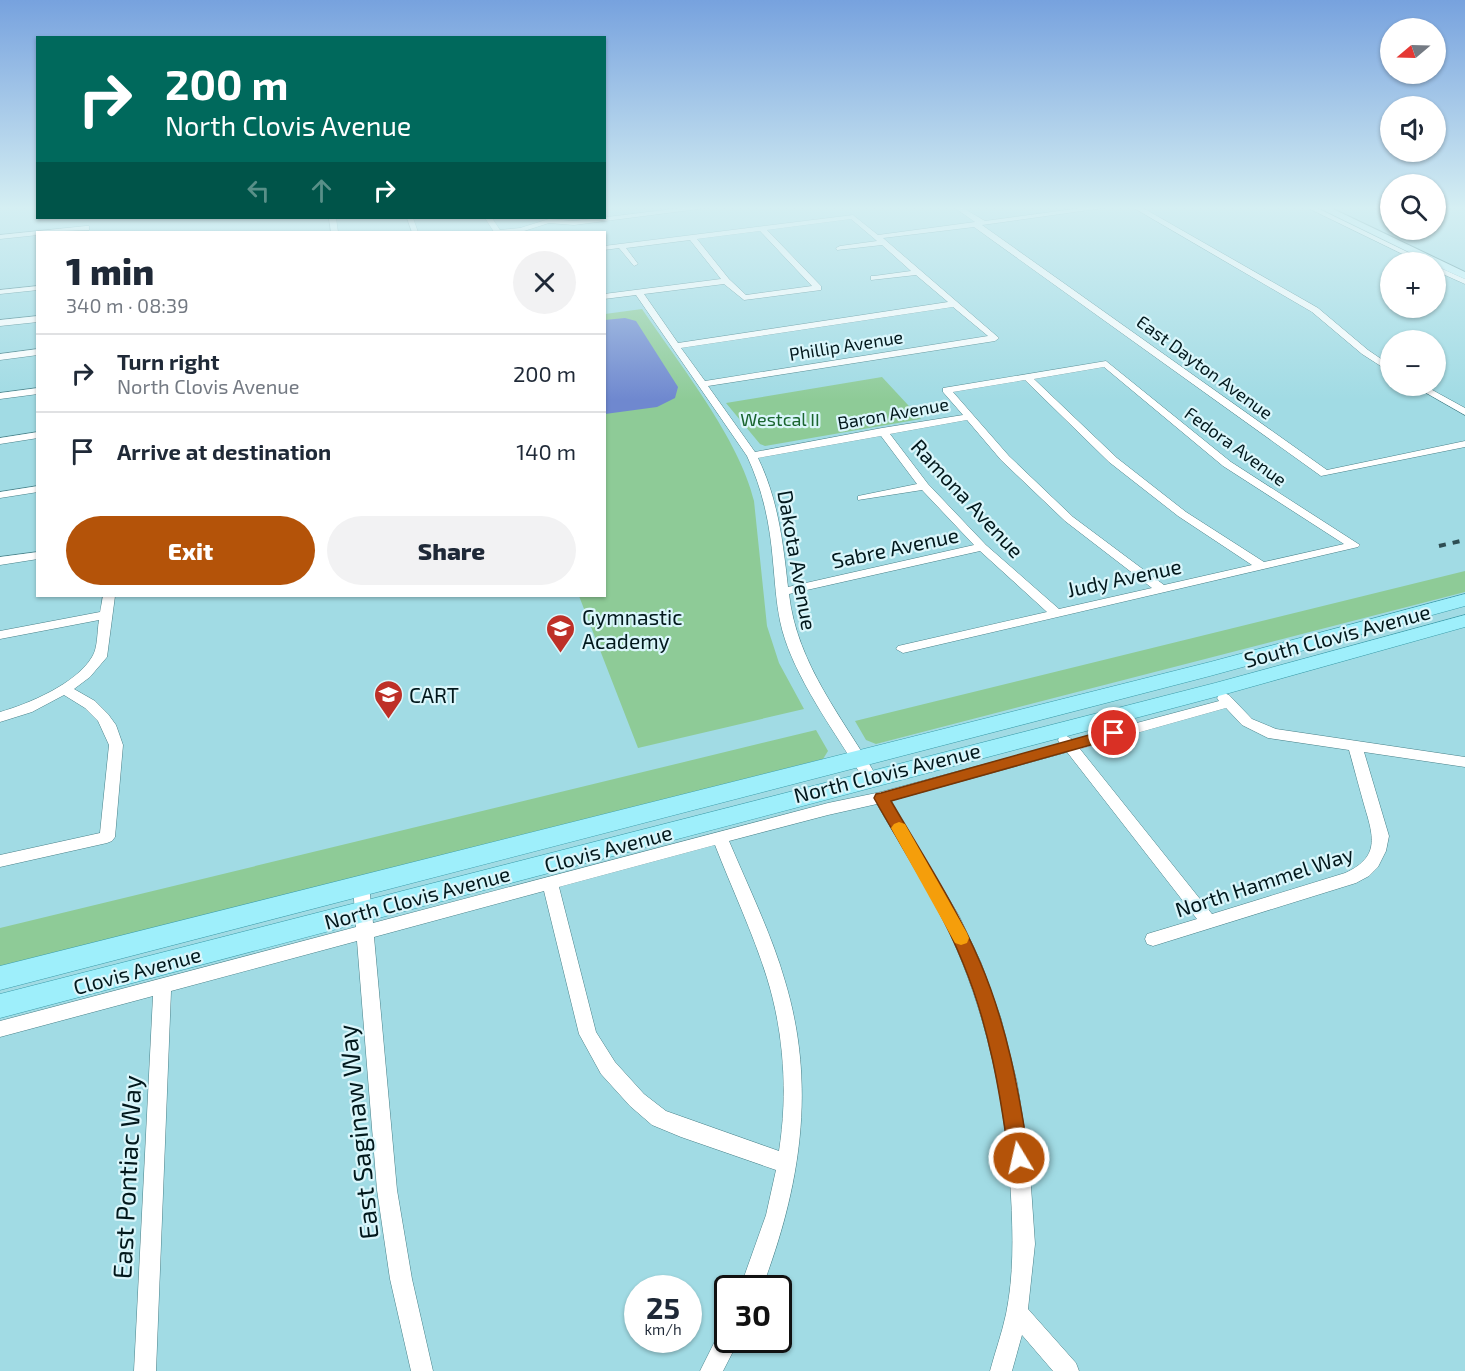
<!DOCTYPE html>
<html lang="en">
<head>
<meta charset="utf-8">
<style>
  body { margin:0; font-family:"Exo 2",sans-serif; background:#f2f2f3; color:#1f2937; height:100vh; display:flex; flex-direction:column; font-size:22px; white-space:nowrap }
  * { box-sizing:border-box; margin:0 }
  p { font-size:20px; color:#747a83 }
  .icon { flex:none; width:33px; height:33px; fill:none; stroke:currentColor; stroke-width:2; stroke-linecap:round; stroke-linejoin:round }
  .map { position:relative; flex:1; overflow:hidden }
  .sheet { position:absolute; left:36px; top:231px; width:570px; height:366px; display:flex; flex-direction:column; background:#fff; border-radius:0px; box-shadow:0 2px 4px #0004 }
  .sheet>* { flex:none }
  .hud { position:absolute; left:36px; top:36px; width:570px; height:183px; border-radius:0px; box-shadow:0 2px 4px #0004; background:#00695c; color:#fff; overflow:hidden }
  .needle { width:39px; rotate:251deg }
  .controls { position:absolute; left:1380px; top:18px; display:grid; gap:12px }
  .controls a { display:grid; place-items:center; width:66px; height:66px; border-radius:50%; background:#fff; box-shadow:0 2px 4px #0004; font-size:30px }
  .speed { position:absolute; left:624px; top:1275px; display:flex; gap:12px; font-size:30px; font-weight:700; text-align:center }
  .speed>* { display:grid; place-content:center; width:78px; height:78px; border-radius:50%; background:#fff; box-shadow:0 2px 4px #0004; line-height:1 }
  .speed small { font-size:15px; font-weight:400 }
  .speed .limit { border:3px solid #111; border-radius:9px; background:#fff; color:#111 }
  .pin { position:absolute; display:grid; place-items:center; width:51px; height:51px; color:#fff; margin:-26px; border:3px solid #fff; border-radius:50%; box-shadow:0 2px 6px #0007 }
  .me { position:absolute; width:66px; margin:-33px; rotate:351deg; stroke-linejoin:round; filter:drop-shadow(0 0 4px #0008) }
  .turn { display:flex; align-items:center; gap:21px; height:126px; padding:0 30px; font-size:27px }
  .turn .icon { width:78px; height:78px; stroke-width:2.5 }
  .turn b { display:block; font-size:42px; line-height:51px }
  .lanes { display:flex; align-items:center; height:57px; padding:0 30px; background:#0003; justify-content:center; gap:30px; direction:ltr }
  .lanes .off { opacity:.35 }
  .round { display:grid; place-items:center; flex:none; width:63px; height:63px; border-radius:32px; background:#f2f2f3 }
  .overview { display:flex; align-items:center; justify-content:space-between; height:102px; padding:0 30px }
  h1 { font-size:36px; font-weight:800; line-height:45px }
  .button { display:flex; gap:12px; margin-top:auto; padding:12px 30px }
  .button a { flex:1; height:69px; border-radius:36px; background:#b45309; color:#fff; font-size:24px; font-weight:800; line-height:69px; text-align:center }
  .button a+a { background:#f2f2f3; color:#1f2937 }
  ul { padding:0; list-style:none }
  li { display:flex; align-items:center; gap:18px; height:78px; padding:0 30px; border-top:2px solid #e0e1e3 }
  li div { flex:1 }
  li b { display:block; font-size:22px }
  li em { font-style:normal }
  .map>svg:first-child { display:block }
</style>
</head>
<body>
<div class="map">
<svg width="1465" height="1371" viewBox="0 0 1465 1371">
  <rect width="100%" height="100%" fill="#a1dbe4"/>
  <path fill="#8ecb97" d="M642 309C678 362 740 440 754 501L767 626 779 663 804 709 638 748 579 596H604L605 314Z
    M882 377 921 419 765 446 760 444 726 403Z
    M1465 571V592L876 744 866 740 855 721Z
    M816 730 828 751 823 759 0 967V928Z"/>
  <path fill="#6f88cf" d="M625 318 636 321 678 387 675 398 657 407 605 414V320Z"/>
  <g fill="none" stroke-linecap="round" stroke-linejoin="round">
    <defs>
      <path id="minor" d="M681 208H706L574 225 549 223 521 232H494L485 218H492L500 230 520 228 549 219 574 221Z
        M955 208H963L985 221 1081 208H1103L982 225 1327 470 1465 441V447L1321 476 974 227 883 238 999 338 995 341 708 386 755 452 882 428 963 415 943 392V388L1106 361 1231 462 1360 545 1358 547 903 653 896 649 898 646 1047 612 980 551 789 594C797 665 844 719 878 779L876 783H866C838 736 791 675 780 621 776 602 775 582 773 562 770 525 763 490 747 456L636 295 604 299V294L721 279 690 240 626 248 638 264 634 266 619 248 604 250V246L853 215 878 235 975 222ZM851 219 877 241 840 246 836 248 837 250 882 245 911 271 874 276H871V280L916 275 948 302 678 343 644 294 724 284 744 300 821 290V286L767 230ZM760 231 812 286 746 295 729 279 697 239ZM953 307 988 336 705 381 681 348ZM1104 367 1223 466 1344 544 1264 562 1186 512 1117 458 1034 379ZM1025 380 1109 462 1178 516 1252 565 1164 585 1073 517 1009 456 953 392ZM967 420 1001 460 1065 521 1152 588 1059 609 986 545 928 484 890 434ZM881 436 917 484 858 496V500L922 490 974 545 788 587C783 542 778 499 758 458Z
        M1134 208H1143L1318 308 1368 350 1390 365V372L1362 354 1312 312Z
        M1308 208H1317L1428 262H1419Z
        M329 218H336L338 232H331Z
        M407 218H413L418 232H412Z
        M86 226H89V230L38 232V235L0 239V235Z
        M1436 266 1465 279V284L1436 271Z
        M38 286V290L0 294V290Z
        M38 316V322L0 326V320Z
        M38 349V355L0 360V354Z
        M1414 386H1425L1465 408V415Z
        M38 388V394L0 399V393Z
        M38 432V438L0 444V438Z
        M38 486V492L0 498V492Z
        M38 552V559L0 565V557Z
        M103 596H115L107 657 90 677 74 689 95 701 108 714 116 725 123 745 115 837 112 841 107 843 0 867V855L100 833 109 745 98 721 85 708 64 695 32 712 0 722V712C28 704 76 684 92 657 98 648 97 631 99 620L0 639V631L100 612Z
        M1224 693 1229 695 1252 719 1276 729 1465 757V767L1364 752 1389 836 1386 851 1378 867 1369 876 1356 883 1153 946 1147 944 1145 939 1147 934 1197 919 1067 752 890 801 959 916 981 963 1001 1019 1017 1083 1029 1158 1035 1244 1028 1309 1076 1363 1079 1371H1053L1022 1335 1012 1371H990C995 1352 1002 1333 1006 1314 1014 1275 1013 1235 1011 1196 1006 1102 987 1012 947 927 928 885 900 845 877 804L828 815 729 841C748 886 772 935 785 981 817 1087 800 1188 762 1288H740L766 1215 776 1170 681 1137 652 1125 630 1106 601 1074 579 1034 544 891 374 937 397 1190 412 1279 433 1371H411L390 1279 377 1190 357 941 171 991 156 1371H134L153 996 0 1037V1021L356 927 353 886 355 881 361 879 367 881 369 886 373 923 828 803 881 792 1060 744 1058 740 1060 736 1065 735 1073 740 1219 701 1217 698 1219 695ZM1226 708 1242 725 1268 738 1349 750C1354 767 1358 784 1363 801 1372 833 1383 856 1345 873L1212 914 1080 749ZM715 845C732 889 753 933 767 978 784 1033 788 1094 779 1151L666 1111 644 1094 615 1062 596 1032 559 887Z
        M728 1328V1340H739L723 1371H700L720 1331Z"/>
      <path id="secondary" d="M1319 208H1331L1465 272V279L1436 266V262H1429Z"/>
      <path id="primary" d="M1465 594V606L1210 676 0 990V966L1210 662Z
        M1465 615V627L1215 697 0 1018V994L1215 683Z"/>
    </defs>
    <use href="#minor" stroke="#498189" stroke-width="1"/>
    <use href="#secondary" stroke="#498189" stroke-width="2"/>
    <use href="#primary" stroke="#3d9dab" stroke-width="1"/>
    <use href="#minor" fill="#fff" fill-rule="evenodd"/>
    <use href="#secondary" fill="#cef7fd" fill-rule="evenodd"/>
    <use href="#primary" fill="#9eeffb" fill-rule="evenodd"/>
    <path stroke="#2e4e53" stroke-width="4" stroke-dasharray="7 7" stroke-linecap="butt" d="M1439 546 1465 540"/>
  </g>
  <linearGradient id="sky" x2="0" y2="1"><stop stop-color="#77a2de"/><stop offset="0.52" stop-color="#d5eff3"/><stop offset="1" stop-color="#d5eff3" stop-opacity="0"/></linearGradient>
  <rect width="1465" height="400" fill="url(#sky)"/>
  <path fill="#b45309" stroke="#753606" stroke-width="1.5" d="M1114 728 1122 733 1119 737 891 801C922 854 956 906 980 962 1007 1025 1019 1091 1029 1158L1026 1165 1019 1168 1012 1165 1009 1158C1000 1091 989 1026 963 963 940 905 904 852 874 798L876 794 881 793Z"/>
  <path fill="#f59e0b" d="M899 822 905 824 967 933 969 938 967 943 961 945 955 943 891 828 894 824Z"/>
  <defs>
    <symbol id="school-pin" viewBox="-11 -11 22 30"><path d="M0 17L-7.5 6A9.5 9.5 0 1 1 7.5 6Z" fill="#be3027" stroke="#daf6fb"/><path d="M0-5L7-2L0 1L-7-2ZM-4 1L0 2.5L4 1V4Q0 6-4 4Z" fill="#fff"/></symbol>
  </defs>
  <g fill-rule="evenodd">
    <use href="#school-pin" x="544" y="612" width="33" height="45"/>
    <use href="#school-pin" x="372" y="678" width="33" height="45"/>
  </g>
  <g text-anchor="middle" dominant-baseline="central" stroke-width="4.5" stroke-linejoin="round" paint-order="stroke">
    <g font-size="18" fill="#02181c" stroke="#daf6fb">
      <text transform="translate(846 345) rotate(-9)">Phillip Avenue</text>
      <text transform="translate(1205 367) rotate(36)">East Dayton Avenue</text>
      <text transform="translate(893 413) rotate(-10)">Baron Avenue</text>
      <text transform="translate(1236 446) rotate(36)">Fedora Avenue</text>
    </g>
    <g font-size="18" fill="#1a652f" stroke="#daf6fb">
      <text x="780" y="419">Westcal II</text>
    </g>
    <g font-size="21" fill="#02181c" stroke="#daf6fb">
      <text transform="translate(968 498) rotate(47)">Ramona Avenue</text>
      <text transform="translate(895 547) rotate(-12)">Sabre Avenue</text>
      <text transform="translate(798 560) rotate(80)">Dakota Avenue</text>
      <text transform="translate(1124 577) rotate(-12)">Judy Avenue</text>
      <text transform="translate(1337 635) rotate(-15)">South Clovis Avenue</text>
      <text transform="translate(887 772) rotate(-14)">North Clovis Avenue</text>
      <text transform="translate(608 848) rotate(-15)">Clovis Avenue</text>
      <text transform="translate(1264 881) rotate(-18)">North Hammel Way</text>
      <text transform="translate(417 897) rotate(-15)">North Clovis Avenue</text>
      <text transform="translate(137 970) rotate(-15)">Clovis Avenue</text>
    </g>
    <g font-size="21" fill="#02181c" stroke="#daf6fb" text-anchor="start">
      <text x="582" y="616">Gymnastic<tspan x="582" dy="24">Academy</tspan></text>
      <text x="409" y="694">CART</text>
    </g>
    <g font-size="26" fill="#02181c" stroke="#daf6fb">
      <text transform="translate(357 1132) rotate(-96)">East Saginaw Way</text>
      <text transform="translate(126 1177) rotate(-87)">East Pontiac Way</text>
    </g>
  </g>
</svg>
<div class="controls">
<a><svg class="needle" viewBox="-14 -14 28 28"><path d="M0-13l5 13h-10z" fill="#e53935"/><path d="M0 13l5-13h-10z" fill="#747a83"/></svg></a>
<a><svg class="icon" aria-label="sound" viewBox="0 0 24 24"><path d="M4 9h4l5-4v14l-5-4H4zM17 9q2 3 0 6"/></svg></a>
<a><svg class="icon" aria-label="search" viewBox="0 0 24 24"><circle cx="10" cy="10" r="6"/><path d="M15 15l6 6"/></svg></a>
<a>+</a>
<a>−</a>
</div>
<div class="speed"><div>25<small>km/h</small></div><div class="limit">30</div></div>
<div class="pin" style="left:1114px;top:733px;background:#d93025"><svg class="icon" aria-label="arrive" viewBox="0 0 24 24"><path d="M6 21V4h12l-3 4 3 4H6"/></svg></div>
<svg class="me" style="left:1019px;top:1158px" viewBox="-20 -20 40 40"><circle r="17" fill="#b45309" stroke="#fff" stroke-width="3"/><path d="M0-11L8 9 0 5-8 9z" fill="#fff"/></svg>
<div class="hud">
<div class="turn"><svg class="icon" aria-label="right" viewBox="0 0 24 24"><path d="M7 20v-9h11M14 6l5 5-5 5"/></svg><div><b>200 m</b>North Clovis Avenue</div></div>
<div class="lanes"><svg class="icon off" aria-label="left" viewBox="0 0 24 24"><path d="M17 20v-9H6M10 6l-5 5 5 5"/></svg><svg class="icon off" aria-label="ahead" viewBox="0 0 24 24"><path d="M12 20V5M6 11l6-6 6 6"/></svg><svg class="icon" aria-label="right" viewBox="0 0 24 24"><path d="M7 20v-9h11M14 6l5 5-5 5"/></svg></div>
</div>
<section class="sheet">
<div class="overview"><div><h1>1 min</h1><p>340 m · 08:39</p></div><a class="round"><svg class="icon" aria-label="close" viewBox="0 0 24 24"><path d="M6 6l12 12M18 6L6 18"/></svg></a></div>
<ul>
<li><svg class="icon" aria-label="right" viewBox="0 0 24 24"><path d="M7 20v-9h11M14 6l5 5-5 5"/></svg><div><b>Turn right</b><p>North Clovis Avenue</p></div><em>200 m</em></li>
<li><svg class="icon" aria-label="arrive" viewBox="0 0 24 24"><path d="M6 21V4h12l-3 4 3 4H6"/></svg><div><b>Arrive at destination</b></div><em>140 m</em></li>
</ul>
<div class="button"><a>Exit</a><a>Share</a></div>
</section>
</div>
</body>
</html>
